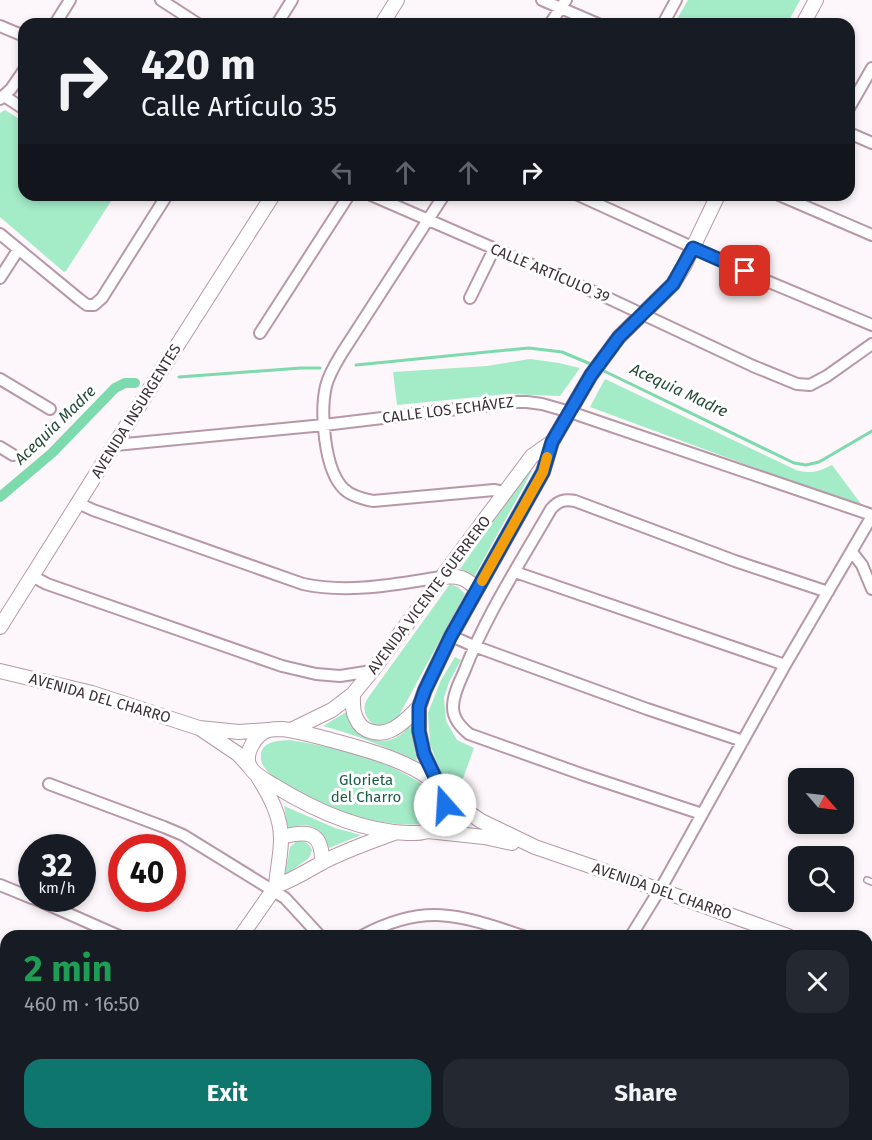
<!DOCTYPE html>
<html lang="en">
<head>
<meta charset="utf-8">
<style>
  body { margin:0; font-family:"Fira Sans",sans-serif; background:#242831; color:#f1f3f6; height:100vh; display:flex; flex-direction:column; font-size:22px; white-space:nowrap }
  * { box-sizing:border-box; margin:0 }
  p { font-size:20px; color:#9ea1a6 }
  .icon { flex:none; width:33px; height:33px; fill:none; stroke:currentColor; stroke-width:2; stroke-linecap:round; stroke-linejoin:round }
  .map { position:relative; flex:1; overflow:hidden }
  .drawer { position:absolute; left:0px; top:930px; width:873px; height:210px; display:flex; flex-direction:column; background:#171b24; border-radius:18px 18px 0 0; box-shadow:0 3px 9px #0003 }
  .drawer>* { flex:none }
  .guide { position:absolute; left:18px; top:18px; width:837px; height:183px; border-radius:18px; box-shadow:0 3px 9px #0003; background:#171b24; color:#f1f3f6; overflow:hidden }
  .needle { width:39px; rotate:118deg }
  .controls { position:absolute; left:788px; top:768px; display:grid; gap:12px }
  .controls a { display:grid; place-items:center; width:66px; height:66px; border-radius:12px; background:#171b24; box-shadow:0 3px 9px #0003; font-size:30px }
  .speed { position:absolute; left:18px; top:834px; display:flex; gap:12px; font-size:30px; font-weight:700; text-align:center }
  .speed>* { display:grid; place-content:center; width:78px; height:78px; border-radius:50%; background:#171b24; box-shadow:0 3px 9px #0003; line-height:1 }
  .speed small { font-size:15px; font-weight:400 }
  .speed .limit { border:9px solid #d22; background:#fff; color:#111 }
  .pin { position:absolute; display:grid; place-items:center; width:51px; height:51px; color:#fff; margin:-26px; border-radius:12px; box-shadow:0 3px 9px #0006 }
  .me { position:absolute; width:66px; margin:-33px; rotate:341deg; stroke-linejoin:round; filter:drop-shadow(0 0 4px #0008) }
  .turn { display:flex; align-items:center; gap:21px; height:126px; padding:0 24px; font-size:27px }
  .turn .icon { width:78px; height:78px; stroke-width:2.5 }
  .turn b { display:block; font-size:42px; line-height:51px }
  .lanes { display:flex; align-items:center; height:57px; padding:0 24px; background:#0003; justify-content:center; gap:30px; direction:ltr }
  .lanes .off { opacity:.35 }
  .round { display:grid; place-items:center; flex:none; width:63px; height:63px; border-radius:18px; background:#242831 }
  .head { display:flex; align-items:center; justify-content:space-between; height:102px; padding:0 24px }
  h1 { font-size:36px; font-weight:700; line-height:45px; color:#1e9e55 }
  .action { display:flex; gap:12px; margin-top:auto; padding:12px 24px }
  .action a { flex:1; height:69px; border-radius:18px; background:#0f766e; color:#fff; font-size:24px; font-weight:700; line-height:69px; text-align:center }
  .action a+a { background:#242831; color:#f1f3f6 }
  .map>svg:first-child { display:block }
</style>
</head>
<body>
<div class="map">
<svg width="872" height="1140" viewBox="0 0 872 1140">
  <rect width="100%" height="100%" fill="#fdf6fa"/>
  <path fill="#a4ebc8" d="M688 0H800L787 24H674Z
    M5 110 24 122V195H115L66 271 64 272 0 217V113Z
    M530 359 559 363 580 368 560 396 507 394 397 405 393 372 487 366Z
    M605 379 796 470C811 474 818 472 832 465L864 508 590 407Z
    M530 469 532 471 474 577 467 572 460 569Z
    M450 584 458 587 465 594 397 719C393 722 390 725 385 726 372 729 362 715 365 704 366 701 368 698 370 695Z
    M455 657 461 660 449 682 444 698 446 721 457 740 474 748 457 795 441 773 430 744 428 713 441 680Z
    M348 711C350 719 353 728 359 733 370 742 388 744 400 735 404 733 407 728 410 724L417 761C386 747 356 735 323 726Z
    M290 740C332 747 375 756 412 778 424 784 446 800 435 816 431 821 426 823 419 824 401 826 378 822 360 817 339 811 262 782 261 759 259 741 277 741 290 740Z
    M284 806 335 828 361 835 329 848C323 827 309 821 288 828Z
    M297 841C305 841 309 843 312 850L309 858 285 875 290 847Z"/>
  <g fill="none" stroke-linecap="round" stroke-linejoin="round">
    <path stroke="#7cdaad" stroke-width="3" d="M356 365 529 348 562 352 593 365
      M602 370 794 463 806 465 819 462 872 431
      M179 377 301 368H320"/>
    <path stroke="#7cdaad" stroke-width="10" d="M0 497 52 453 115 388 125 383H135"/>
  </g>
  <path fill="#8e7180" d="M258 1134H300L298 1140H255Z"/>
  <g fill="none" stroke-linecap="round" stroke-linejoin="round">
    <defs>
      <path id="service" d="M867 880 872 882"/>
      <path id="minor" d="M161 0 198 24
        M542 0 598 24
        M55 24 70 0
        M277 24 292 0
        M550 24 566 0
        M663 24 676 0
        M0 26 24 36
        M4 96 24 109
        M0 99 11 89 24 70
        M849 108 872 68
        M849 133 872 143
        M371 195 608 298 753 366 797 384 810 385 827 376 872 344
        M444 195 342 353C336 363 329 374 326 386 320 412 324 470 344 489 351 496 363 499 373 501L494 490 505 492
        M578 195 762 279 872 325
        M779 195 872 235
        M0 234 79 299 87 305H94L102 298 167 195
        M0 278 18 250
        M470 298 494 249
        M260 333 349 195
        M0 379 50 409
        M115 445 324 425 515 402H527L542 404 570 412 872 515
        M0 447 13 455
        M78 503 93 510 303 584C349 594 396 584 442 577
        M852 552 862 565 872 589
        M515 572 785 665
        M32 576 47 584 282 666 316 674 340 676 372 671
        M451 636 474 646 647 709 743 741
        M49 784 164 827 183 835 285 898 320 936
        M702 814 584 775 469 734C461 727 453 719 453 707 453 695 459 683 464 672 486 615 520 563 551 509 558 501 564 499 575 501L735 561 828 592
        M0 885 32 898
        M33 898 119 936
        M362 936C425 902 460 915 523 936
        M631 936 665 881 785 665 872 516
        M0 976 6 978
        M0 1041 6 1029
        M388 1134 399 1140
        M557 1134 569 1140
        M40 1140 43 1134
        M230 1140 233 1134
        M347 1140 349 1134
        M788 1140 791 1134"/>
      <path id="tertiary" d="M382 24 397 0
        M803 24 816 0
        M442 577C459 575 466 578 477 589
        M0 627 166 363 273 195
        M0 671 92 693 199 728 239 732 268 730
        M353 694C353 703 352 711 356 718 362 733 380 736 393 729 403 724 411 715 419 707
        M201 729 238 754 249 766
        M282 729C299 731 315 736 331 740 364 749 416 762 439 787 447 795 446 807 441 817 439 822 434 828 429 830 423 834 414 833 407 833 360 831 314 810 275 786 267 781 254 775 250 767 243 754 256 733 269 730 273 729 278 729 282 729Z
        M291 730 332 710 353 694 372 671 532 456 552 442
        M258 777C270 796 281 816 281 839 281 855 277 871 276 886
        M440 788 424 754 419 731V707L425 690 451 636 543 472 552 442 591 375 619 337 673 284 684 266 718 195
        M444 796 481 821 535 847 660 890 788 936
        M428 831 484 837 512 843
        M281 837C307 830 323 831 322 863
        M276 886C293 880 307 871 323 862 346 850 370 842 394 833
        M241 936 276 886
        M867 964 872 966
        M136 1140 138 1134"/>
    </defs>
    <use href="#service" stroke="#b898a8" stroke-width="8"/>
    <use href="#minor" stroke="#b898a8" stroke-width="14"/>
    <use href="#tertiary" stroke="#b898a8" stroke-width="16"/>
    <use href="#service" stroke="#fff" stroke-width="5"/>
    <use href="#minor" stroke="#fff" stroke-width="10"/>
    <use href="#tertiary" stroke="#fff" stroke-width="14"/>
  </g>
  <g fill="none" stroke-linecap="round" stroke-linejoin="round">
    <defs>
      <path id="route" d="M445 805 444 796 424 754 419 731V707L425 690 451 636 543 472 552 442 591 375 619 337 673 284 693 248 745 271"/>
    </defs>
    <use href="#route" stroke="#114b97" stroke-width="15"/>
    <use href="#route" stroke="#1a73e8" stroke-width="10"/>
    <path stroke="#f59e0b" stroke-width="10" d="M482 581 543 472 547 457"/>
  </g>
  <g text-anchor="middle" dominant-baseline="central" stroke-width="6" stroke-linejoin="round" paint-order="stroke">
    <g font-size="15" fill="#3c3036" stroke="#fff">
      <text transform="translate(550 273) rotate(23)">CALLE ARTÍCULO 39</text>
      <text transform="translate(448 410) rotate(-7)">CALLE LOS ECHÁVEZ</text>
      <text transform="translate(136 411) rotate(-58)">AVENIDA INSURGENTES</text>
      <text transform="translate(429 595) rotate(-53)">AVENIDA VICENTE GUERRERO</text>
      <text transform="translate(100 698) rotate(16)">AVENIDA DEL CHARRO</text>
      <text transform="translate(662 891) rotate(19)">AVENIDA DEL CHARRO</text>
    </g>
    <g font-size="15" fill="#196044" stroke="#fff">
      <text x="366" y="780">Glorieta<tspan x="366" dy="17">del Charro</tspan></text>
    </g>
    <g font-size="16" font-style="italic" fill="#234b38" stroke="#fff">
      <text transform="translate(679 390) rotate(25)">Acequia Madre</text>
      <text transform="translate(55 425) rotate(-44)">Acequia Madre</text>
    </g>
  </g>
</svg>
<div class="controls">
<a><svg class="needle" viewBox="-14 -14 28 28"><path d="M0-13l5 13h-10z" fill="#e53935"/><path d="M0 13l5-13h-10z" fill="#9ea1a6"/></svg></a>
<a><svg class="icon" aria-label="search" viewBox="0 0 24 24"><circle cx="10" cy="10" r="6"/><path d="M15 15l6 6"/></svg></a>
</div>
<div class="speed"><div>32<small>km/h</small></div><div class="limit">40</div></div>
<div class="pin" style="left:745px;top:271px;background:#d93025"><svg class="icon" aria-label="arrive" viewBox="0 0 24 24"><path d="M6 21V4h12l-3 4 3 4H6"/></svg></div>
<svg class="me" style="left:445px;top:805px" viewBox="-20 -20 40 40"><circle r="19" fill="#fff"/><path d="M0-13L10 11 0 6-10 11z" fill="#1a73e8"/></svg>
<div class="guide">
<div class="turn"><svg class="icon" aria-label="right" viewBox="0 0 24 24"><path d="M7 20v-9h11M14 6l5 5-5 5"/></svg><div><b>420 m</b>Calle Artículo 35</div></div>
<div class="lanes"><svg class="icon off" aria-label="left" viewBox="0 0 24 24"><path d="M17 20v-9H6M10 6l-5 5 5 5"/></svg><svg class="icon off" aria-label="ahead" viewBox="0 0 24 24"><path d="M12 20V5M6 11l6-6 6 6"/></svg><svg class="icon off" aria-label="ahead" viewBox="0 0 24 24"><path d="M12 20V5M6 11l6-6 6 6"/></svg><svg class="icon" aria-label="right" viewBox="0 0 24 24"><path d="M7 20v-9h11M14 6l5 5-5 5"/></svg></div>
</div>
<section class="drawer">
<div class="head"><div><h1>2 min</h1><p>460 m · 16:50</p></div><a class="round"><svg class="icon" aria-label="close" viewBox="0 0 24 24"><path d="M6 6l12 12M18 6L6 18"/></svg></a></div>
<div class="action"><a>Exit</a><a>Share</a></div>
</section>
</div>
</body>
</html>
